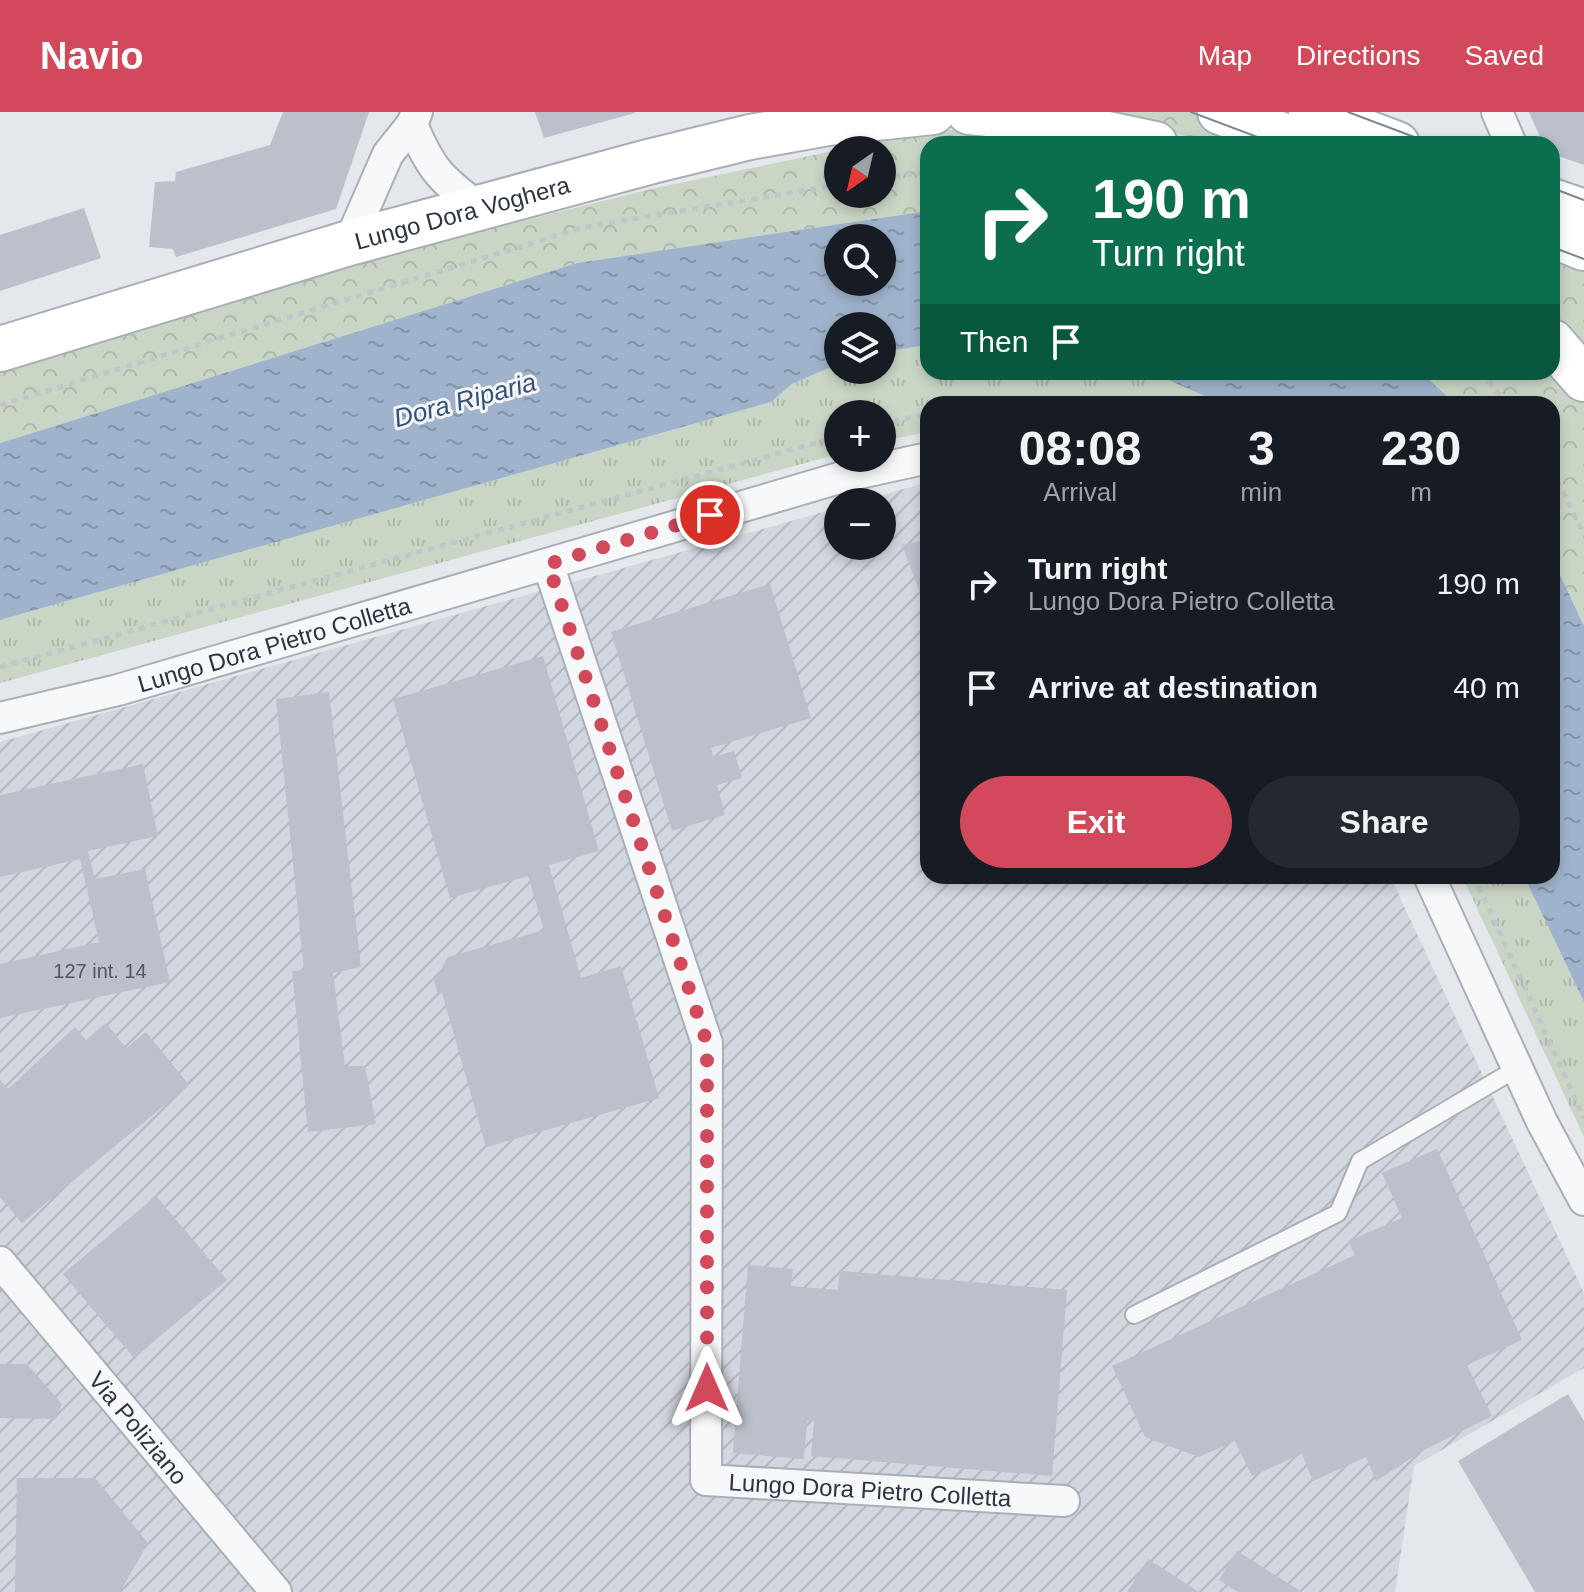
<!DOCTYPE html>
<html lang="en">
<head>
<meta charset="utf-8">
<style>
  body { margin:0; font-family:Arial,sans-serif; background:#242831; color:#f1f3f6; height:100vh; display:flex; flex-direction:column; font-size:30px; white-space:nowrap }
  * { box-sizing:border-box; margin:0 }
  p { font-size:26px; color:#9ea1a6 }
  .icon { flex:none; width:44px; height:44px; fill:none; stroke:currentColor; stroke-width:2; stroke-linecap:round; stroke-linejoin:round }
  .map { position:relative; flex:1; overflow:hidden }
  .sheet { position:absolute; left:920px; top:284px; width:640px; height:488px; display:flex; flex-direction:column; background:#171b24; border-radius:24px; box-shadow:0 4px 12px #0003 }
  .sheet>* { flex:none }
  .top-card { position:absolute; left:920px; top:24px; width:640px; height:244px; border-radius:24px; box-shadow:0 4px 12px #0003; background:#0b6e4f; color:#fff; overflow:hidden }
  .needle { width:52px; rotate:214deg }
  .fabs { position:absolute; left:824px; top:24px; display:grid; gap:16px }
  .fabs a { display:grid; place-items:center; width:72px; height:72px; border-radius:50%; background:#171b24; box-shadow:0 4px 12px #0003; font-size:40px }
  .pin { position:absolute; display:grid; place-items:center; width:68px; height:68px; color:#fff; margin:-34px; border:4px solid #fff; border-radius:50%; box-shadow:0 2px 8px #0007 }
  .me { position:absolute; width:88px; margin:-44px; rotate:0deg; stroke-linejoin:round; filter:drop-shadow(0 0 6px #0008) }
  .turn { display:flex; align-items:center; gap:28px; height:168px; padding:0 40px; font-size:36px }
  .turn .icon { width:104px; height:104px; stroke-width:2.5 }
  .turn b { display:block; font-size:56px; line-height:68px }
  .then { display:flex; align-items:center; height:76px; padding:0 40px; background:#0003; gap:16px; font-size:30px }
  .eta { display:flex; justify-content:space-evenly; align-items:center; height:136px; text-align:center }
  .eta b { font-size:48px; font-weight:700; line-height:56px }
  .button { display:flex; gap:16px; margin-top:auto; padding:16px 40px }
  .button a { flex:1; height:92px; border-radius:48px; background:#d1495b; color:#fff; font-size:32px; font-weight:700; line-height:92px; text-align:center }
  .button a+a { background:#242831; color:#f1f3f6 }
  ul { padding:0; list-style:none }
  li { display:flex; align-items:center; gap:24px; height:104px; padding:0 40px }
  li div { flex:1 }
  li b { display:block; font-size:30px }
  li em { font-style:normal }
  header { display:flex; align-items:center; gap:48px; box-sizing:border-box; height:112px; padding:0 40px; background:#d1495b; color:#fff }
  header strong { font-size:38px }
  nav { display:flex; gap:44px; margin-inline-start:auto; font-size:28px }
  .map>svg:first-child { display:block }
</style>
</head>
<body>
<header>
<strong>Navio</strong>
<nav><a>Map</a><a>Directions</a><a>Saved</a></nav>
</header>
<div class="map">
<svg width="1584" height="1480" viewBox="0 0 1584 1480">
  <defs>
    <pattern id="industrial-furrows" width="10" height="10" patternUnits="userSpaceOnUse" patternTransform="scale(2)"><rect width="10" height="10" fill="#d2d6de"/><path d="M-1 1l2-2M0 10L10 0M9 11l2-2" fill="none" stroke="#b4b8c0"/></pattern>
    <pattern id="grass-tufts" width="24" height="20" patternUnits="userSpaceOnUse" patternTransform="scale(2)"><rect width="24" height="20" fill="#c9d6c5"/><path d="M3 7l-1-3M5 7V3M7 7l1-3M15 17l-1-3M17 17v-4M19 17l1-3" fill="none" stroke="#adb8ab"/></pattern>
    <pattern id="forest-crowns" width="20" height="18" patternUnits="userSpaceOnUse" patternTransform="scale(2)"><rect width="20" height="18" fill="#c9d6c5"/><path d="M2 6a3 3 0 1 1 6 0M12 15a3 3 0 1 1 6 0" fill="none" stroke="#adb8ab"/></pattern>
    <pattern id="water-ripples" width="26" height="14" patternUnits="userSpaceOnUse" patternTransform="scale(2)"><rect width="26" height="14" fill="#9fb4cc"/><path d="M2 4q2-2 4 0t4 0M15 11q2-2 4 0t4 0" fill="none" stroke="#8293a7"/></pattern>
  </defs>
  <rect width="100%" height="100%" fill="#e4e7ec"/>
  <path fill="url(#industrial-furrows)" d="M928 370V764H1390L1584 1181V1256L1414 1354 1395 1480H0V630L838 396V434H882V390H858Z"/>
  <path fill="url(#grass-tufts)" d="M928 233V260H1150L1223 292H928V320L882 329V302H838V342L0 571V508L771 290 792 272 838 252V258H882V240Z
    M1462 764H1524L1584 890V1025Z"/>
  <path fill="url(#forest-crowns)" d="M1116 0H1191L1276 32H1207Z
    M1036 7 1148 32H928V99L577 151 0 331V259L390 142 651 77 838 38V82H882V38H840L906 24Z
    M1552 135 1584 147V232L1571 257 1584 269V514L1552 446V292H1455L1421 260H1552Z"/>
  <path fill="url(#water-ripples)" fill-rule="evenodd" d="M928 99V233L882 240V214H838V252L792 272 771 290 0 508V331L577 151ZM838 126H882V170H838Z
    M1150 260H1421L1455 292H1223Z
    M1552 446 1584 514V890L1524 764H1552Z"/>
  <path fill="#bbc0ca" d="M283 0H369L336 97 176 145 173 137 149 135 155 70 175 69 176 60 270 33Z
    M535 0H635V1L544 26Z
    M1529 0H1584V53L1552 42V32H1543Z
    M84 96 101 146 0 179V123Z
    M928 427V502L902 433Z
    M770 472 811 606 711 636 713 645 734 639 742 666 717 673 725 703 672 719 611 520Z
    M543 544 599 739 549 753 581 866 621 854 659 986 486 1035 442 881 438 882 434 869 448 845 544 818 528 764 450 786 393 587Z
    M329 580 361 855 333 861 345 954H365L376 1012 308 1020 292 859 304 858 276 587Z
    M143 652 158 724 88 739 95 767 145 757 170 870 0 906V852L99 830 80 747 0 765V683Z
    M106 911 126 936 146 920 189 973 22 1111 0 1085V968L8 977 75 915 86 928Z
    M1437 1037 1522 1228 1467 1253 1492 1304 1424 1338 1376 1369 1366 1345 1313 1369 1302 1342 1252 1364 1235 1329 1199 1345 1145 1325 1112 1254 1355 1143 1348 1129 1402 1106 1382 1061Z
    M156 1084 227 1168 134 1246 63 1162Z
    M748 1153 793 1157 791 1174 838 1178 840 1159 1067 1178 1052 1364 811 1344 814 1310 807 1309 804 1347 733 1341Z
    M0 1252H27L62 1292 55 1307 0 1306Z
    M1568 1282 1584 1309V1480H1535L1458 1349Z
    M17 1366H95L148 1431 120 1480H15Z
    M1237 1439 1302 1480H1238L1219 1468Z
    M1148 1447 1199 1480H1127Z"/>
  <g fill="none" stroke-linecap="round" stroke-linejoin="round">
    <defs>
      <path id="lane" d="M1134 1203 1338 1101 1360 1049 1516 957"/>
      <g id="street">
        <path d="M1497 0 1511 32"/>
        <path d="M412 12C431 59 442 68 482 98"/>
        <path d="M349 131 388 42 412 12 417 0"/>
        <path id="s1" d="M548 452 707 931 706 1368 1064 1389"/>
        <path id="s2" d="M0 606 118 578 846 364 928 346"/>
        <path d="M1429 764 1542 1010 1584 1088"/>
        <path id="s3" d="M0 1150 276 1480"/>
      </g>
      <g id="secondary">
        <path d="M969 0 1036 7 1155 32"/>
        <path d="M1220 0 1306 32"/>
        <path d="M1311 0 1397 32"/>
        <path d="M1552 89 1584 100"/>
        <path d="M1552 123 1584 136"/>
        <path d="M1552 230 1584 267"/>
        <path id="s4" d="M0 237 349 131 652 49 750 25 828 11 933 0"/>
      </g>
    </defs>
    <use href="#lane" stroke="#a9aeb7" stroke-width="20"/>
    <use href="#street" stroke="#a9aeb7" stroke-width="34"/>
    <use href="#secondary" stroke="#a9aeb7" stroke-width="48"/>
    <path stroke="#c2c5cb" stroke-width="5" stroke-dasharray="6 6" stroke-linecap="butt" d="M882 66 928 60
      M1481 260 1507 292
      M0 293 585 115 838 73
      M882 313 928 301
      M1552 358 1584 422
      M0 555 838 325
      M1474 764 1584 1006"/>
    <use href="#lane" stroke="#f7f8fa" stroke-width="16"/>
    <use href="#street" stroke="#f7f8fa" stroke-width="30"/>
    <use href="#secondary" stroke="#fff" stroke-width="44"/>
    <path stroke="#7d8696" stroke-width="2" d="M1191 0 1276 32
      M1348 0 1433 32
      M1552 76 1584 88
      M1552 135 1584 147"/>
  </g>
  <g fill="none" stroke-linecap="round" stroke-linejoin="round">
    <path stroke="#d1495b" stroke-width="14" stroke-dasharray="0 25.2" d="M707 1276V931L548 452 710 403"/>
  </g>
  <g text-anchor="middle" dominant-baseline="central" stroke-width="6" stroke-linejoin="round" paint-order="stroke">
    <g font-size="20" fill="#4f5766">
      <text x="100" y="859">127 int. 14</text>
    </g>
    <g font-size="24" fill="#2b3445" stroke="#f4f6f9">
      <text stroke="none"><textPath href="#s4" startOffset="482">Lungo Dora Voghera</textPath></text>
      <text stroke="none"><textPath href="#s2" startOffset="284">Lungo Dora Pietro Colletta</textPath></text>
      <text stroke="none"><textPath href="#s3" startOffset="216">Via Poliziano</textPath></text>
      <text stroke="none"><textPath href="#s1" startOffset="1106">Lungo Dora Pietro Colletta</textPath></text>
    </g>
    <g font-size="26" font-style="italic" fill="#34527a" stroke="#f4f6f9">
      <text transform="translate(465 288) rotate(-15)">Dora Riparia</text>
    </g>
  </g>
</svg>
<div class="fabs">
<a><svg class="needle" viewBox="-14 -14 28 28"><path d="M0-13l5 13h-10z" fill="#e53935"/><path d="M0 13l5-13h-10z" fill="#9ea1a6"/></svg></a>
<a><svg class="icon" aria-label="search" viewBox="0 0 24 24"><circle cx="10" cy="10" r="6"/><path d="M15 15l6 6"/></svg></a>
<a><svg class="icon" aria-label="layers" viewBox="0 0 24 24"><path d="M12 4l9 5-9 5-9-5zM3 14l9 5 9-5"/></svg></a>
<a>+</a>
<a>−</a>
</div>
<div class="pin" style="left:710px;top:403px;background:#d93025"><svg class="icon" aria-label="arrive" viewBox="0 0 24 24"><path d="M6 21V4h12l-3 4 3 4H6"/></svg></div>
<svg class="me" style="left:707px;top:1276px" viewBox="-20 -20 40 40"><path d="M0-17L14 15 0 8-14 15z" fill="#d1495b" stroke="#fff" stroke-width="4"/></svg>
<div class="top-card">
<div class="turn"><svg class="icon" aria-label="right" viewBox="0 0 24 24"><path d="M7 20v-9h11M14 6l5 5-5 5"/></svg><div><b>190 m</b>Turn right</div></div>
<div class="then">Then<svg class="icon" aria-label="arrive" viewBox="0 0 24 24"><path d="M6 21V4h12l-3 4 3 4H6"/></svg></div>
</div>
<section class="sheet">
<div class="eta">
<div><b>08:08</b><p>Arrival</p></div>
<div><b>3</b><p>min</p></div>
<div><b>230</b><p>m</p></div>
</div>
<ul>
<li><svg class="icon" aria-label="right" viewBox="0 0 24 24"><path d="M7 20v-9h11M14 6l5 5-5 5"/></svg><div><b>Turn right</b><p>Lungo Dora Pietro Colletta</p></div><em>190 m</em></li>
<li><svg class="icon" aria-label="arrive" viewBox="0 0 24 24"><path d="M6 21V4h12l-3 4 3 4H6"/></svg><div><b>Arrive at destination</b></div><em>40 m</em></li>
</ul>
<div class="button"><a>Exit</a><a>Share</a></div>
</section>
</div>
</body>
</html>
